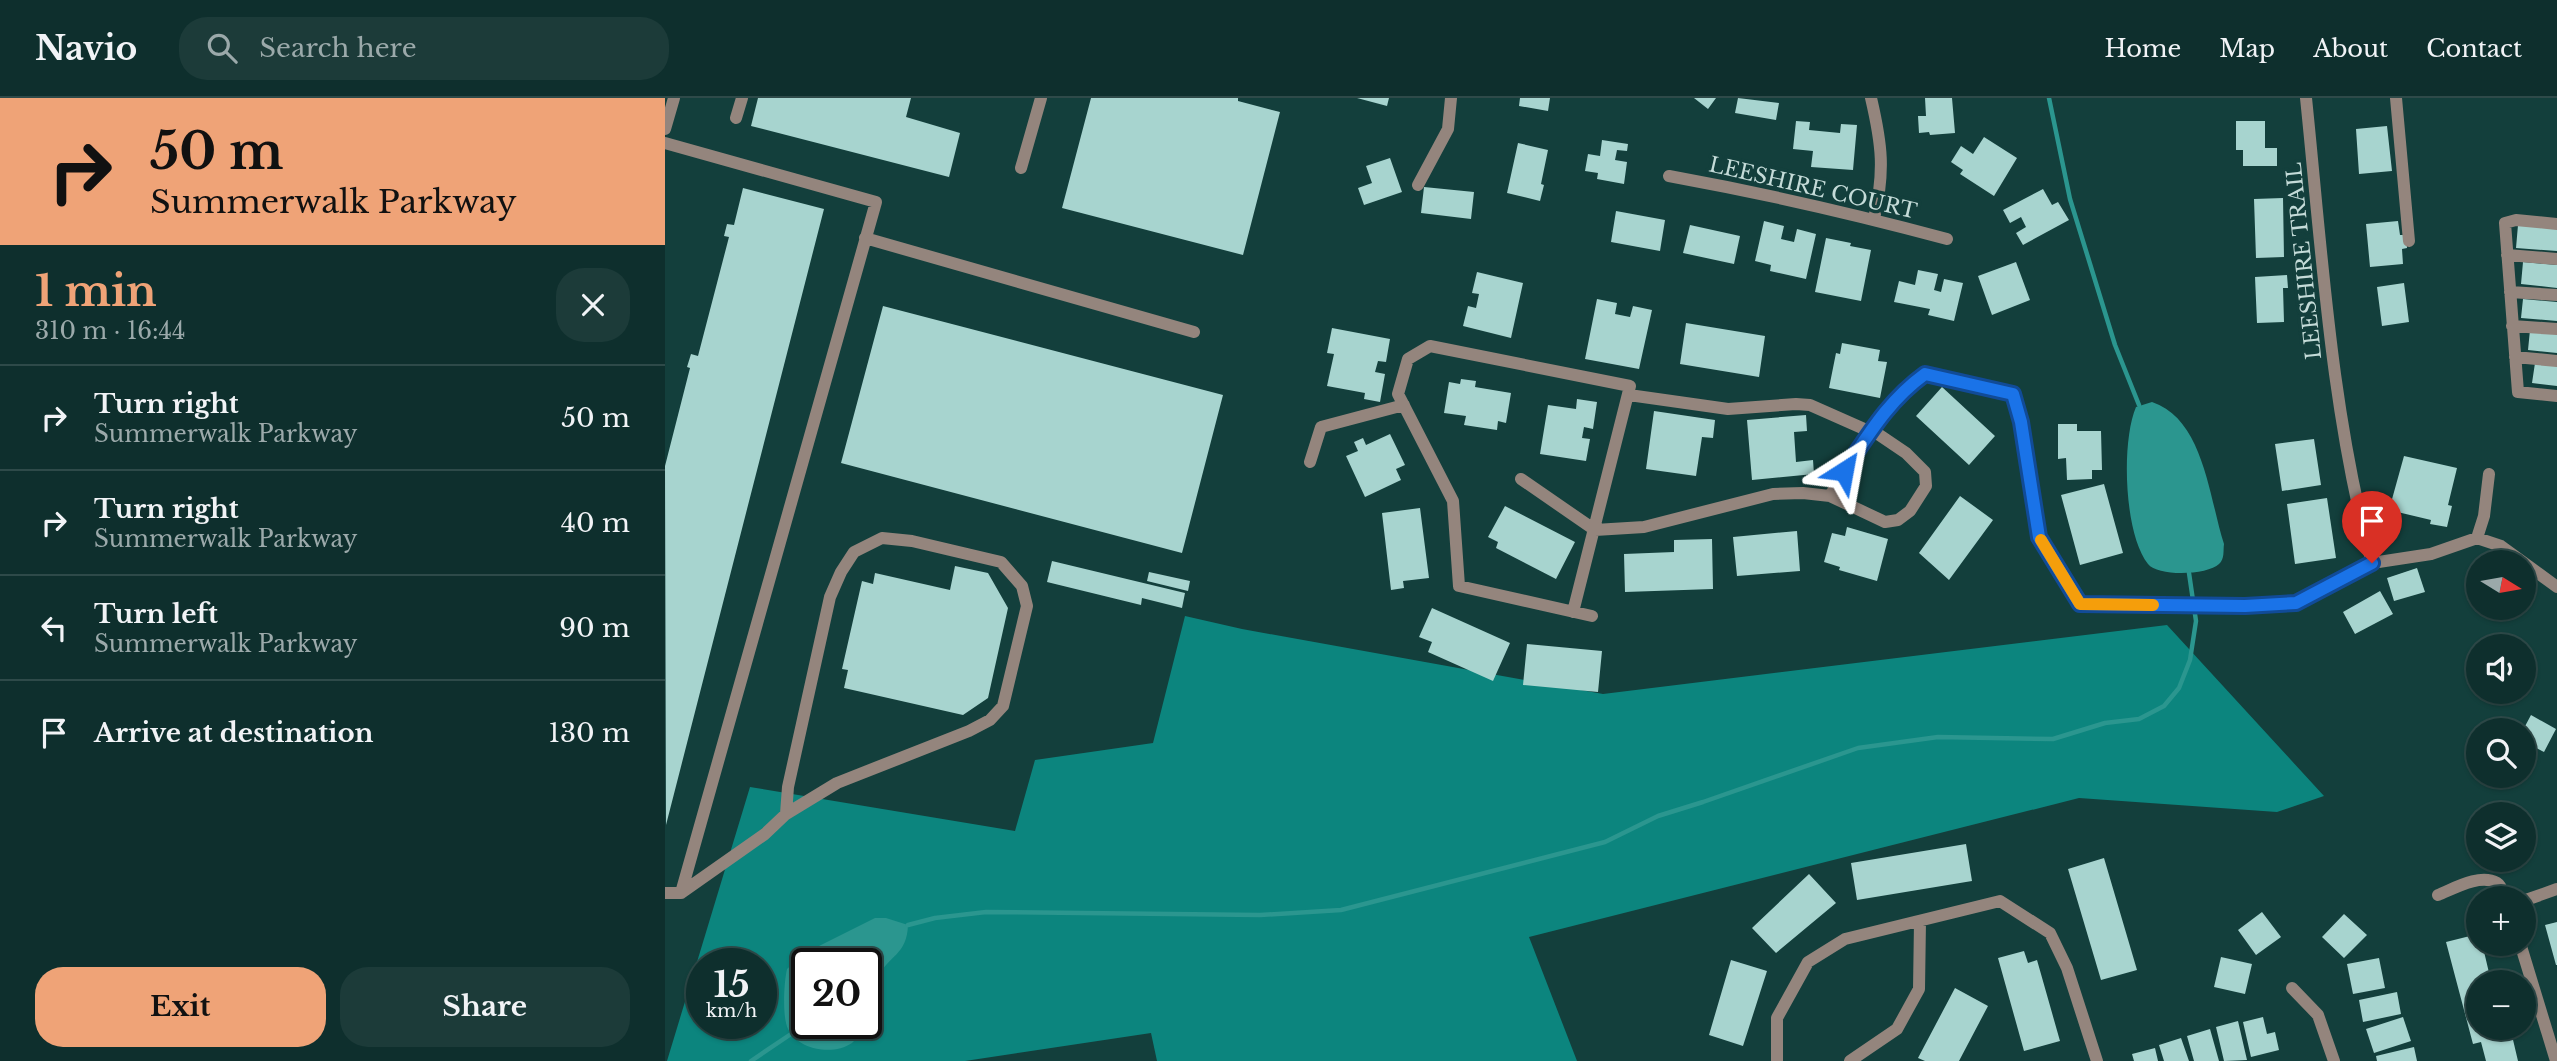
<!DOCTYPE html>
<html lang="en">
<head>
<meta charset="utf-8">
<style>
  body { margin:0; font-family:"Libre Baskerville",serif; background:#1c3b39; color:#f1f3f6; height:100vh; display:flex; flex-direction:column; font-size:26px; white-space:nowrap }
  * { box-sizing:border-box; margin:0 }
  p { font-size:23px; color:#9ba9aa }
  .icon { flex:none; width:38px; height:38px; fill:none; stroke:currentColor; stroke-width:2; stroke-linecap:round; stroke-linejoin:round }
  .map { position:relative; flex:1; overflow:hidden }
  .panel { display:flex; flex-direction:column; background:#0e2f2d; width:665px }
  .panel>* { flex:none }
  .hud { background:#efa377; color:#111; overflow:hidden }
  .needle { width:46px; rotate:101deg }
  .buttons { position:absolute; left:1801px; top:452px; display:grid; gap:14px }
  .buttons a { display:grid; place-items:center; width:70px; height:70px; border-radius:50%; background:#0e2f2d; box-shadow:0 2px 5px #0004,0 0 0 2px #2e4a49; font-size:35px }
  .speed { position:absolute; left:21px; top:850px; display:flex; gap:14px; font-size:35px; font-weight:700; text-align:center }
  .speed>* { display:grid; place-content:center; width:91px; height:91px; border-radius:50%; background:#0e2f2d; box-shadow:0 2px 5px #0004,0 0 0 2px #2e4a49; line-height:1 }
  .speed small { font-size:18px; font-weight:400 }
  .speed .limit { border:4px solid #111; border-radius:10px; background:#fff; color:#111 }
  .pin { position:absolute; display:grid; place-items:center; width:60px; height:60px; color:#fff; margin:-72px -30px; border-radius:50% 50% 50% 0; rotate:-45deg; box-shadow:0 0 7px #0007 }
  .pin .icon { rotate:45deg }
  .me { position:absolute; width:77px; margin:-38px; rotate:34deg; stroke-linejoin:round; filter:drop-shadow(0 0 5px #0008) }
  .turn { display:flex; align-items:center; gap:24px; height:147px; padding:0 35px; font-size:32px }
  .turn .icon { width:91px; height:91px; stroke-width:2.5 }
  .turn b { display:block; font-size:49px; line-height:60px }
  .round { display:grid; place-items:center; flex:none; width:74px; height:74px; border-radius:28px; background:#1c3b39 }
  .summary { display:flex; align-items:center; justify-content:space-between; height:119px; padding:0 35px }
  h1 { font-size:42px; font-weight:700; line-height:52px; color:#efa377 }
  .action { display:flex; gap:14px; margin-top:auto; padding:14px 35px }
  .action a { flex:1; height:80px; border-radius:28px; background:#efa377; color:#111; font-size:28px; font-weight:700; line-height:80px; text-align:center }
  .action a+a { background:#1c3b39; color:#f1f3f6 }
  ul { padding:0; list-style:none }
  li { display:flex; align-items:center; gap:21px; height:105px; padding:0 35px; border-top:2px solid #2e4a49 }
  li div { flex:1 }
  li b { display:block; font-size:26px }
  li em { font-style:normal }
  header { display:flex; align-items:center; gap:42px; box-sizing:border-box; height:98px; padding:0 35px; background:#0e2f2d; border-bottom:2px solid #2e4a49 }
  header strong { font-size:33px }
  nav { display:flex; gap:38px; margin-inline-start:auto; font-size:24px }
  .search { width:490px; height:63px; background:#1c3b39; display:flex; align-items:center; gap:18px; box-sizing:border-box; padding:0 24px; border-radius:28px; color:#9ba9aa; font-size:26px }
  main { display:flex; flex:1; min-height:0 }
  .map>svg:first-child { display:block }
</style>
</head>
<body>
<header>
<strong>Navio</strong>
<div class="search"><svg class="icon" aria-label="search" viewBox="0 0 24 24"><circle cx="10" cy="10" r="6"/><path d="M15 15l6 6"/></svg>Search here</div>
<nav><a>Home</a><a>Map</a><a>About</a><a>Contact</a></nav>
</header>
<main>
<section class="panel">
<div class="hud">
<div class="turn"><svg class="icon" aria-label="right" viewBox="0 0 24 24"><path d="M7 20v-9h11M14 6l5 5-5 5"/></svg><div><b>50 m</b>Summerwalk Parkway</div></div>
</div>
<div class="summary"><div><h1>1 min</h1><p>310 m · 16:44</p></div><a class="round"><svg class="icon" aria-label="close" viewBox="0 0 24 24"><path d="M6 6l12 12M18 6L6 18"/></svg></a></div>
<ul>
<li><svg class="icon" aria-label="right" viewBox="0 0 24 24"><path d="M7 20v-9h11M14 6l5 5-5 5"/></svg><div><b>Turn right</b><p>Summerwalk Parkway</p></div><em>50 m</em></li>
<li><svg class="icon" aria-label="right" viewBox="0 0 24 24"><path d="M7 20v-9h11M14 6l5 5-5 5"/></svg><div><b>Turn right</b><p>Summerwalk Parkway</p></div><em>40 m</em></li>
<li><svg class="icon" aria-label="left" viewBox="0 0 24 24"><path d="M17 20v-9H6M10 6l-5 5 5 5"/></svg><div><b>Turn left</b><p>Summerwalk Parkway</p></div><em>90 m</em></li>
<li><svg class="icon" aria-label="arrive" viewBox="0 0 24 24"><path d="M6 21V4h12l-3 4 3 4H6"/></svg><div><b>Arrive at destination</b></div><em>130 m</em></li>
</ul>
<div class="action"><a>Exit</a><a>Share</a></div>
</section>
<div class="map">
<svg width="1892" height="963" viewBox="0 0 1892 963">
  <rect width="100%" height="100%" fill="#133f3c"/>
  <path fill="#0c857e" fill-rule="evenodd" d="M520 518 577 531 938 596 1502 527 1659 698 1612 714 1414 700 864 839 912 963H492L486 935 300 963H2L85 689 350 733 370 662 488 645ZM37 866H96V926H37ZM142 866H201V926H142Z"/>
  <path fill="#2b968f" d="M1487 304C1539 321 1544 400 1559 446 1558 452 1560 461 1554 466 1543 477 1493 479 1483 466 1459 436 1456 344 1471 309Z
    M210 820H221L243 827C242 857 224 857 212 880 206 890 205 903 201 914V866H142V926H197C195 933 193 940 187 945 168 958 133 952 123 931 117 919 119 884 122 871L140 855Z"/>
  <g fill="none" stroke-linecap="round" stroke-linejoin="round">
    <path stroke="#2b968f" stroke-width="4.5" d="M1384 0 1405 101 1450 247 1474 307
      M243 827 270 820 321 814 595 817 676 812 940 744 993 718 1038 704 1193 650 1273 639 1388 641 1440 625 1474 621 1499 608 1514 590 1525 562 1531 523 1524 475
      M86 963 126 936"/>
  </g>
  <path fill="#a7d4cf" d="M93 0H246L241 19 295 35 284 79 86 28Z
    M426 0H573V3L615 14 578 157 397 110Z
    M692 0H724L722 8Z
    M855 0H885L883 13 854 8Z
    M1029 0H1051L1043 11Z
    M1073 0 1114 5 1111 22 1070 15Z
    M1260 0H1287L1290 35 1265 37 1264 34 1254 35 1253 18H1261Z
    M1131 23 1145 24 1144 32 1175 35 1176 26 1192 27 1188 72 1146 69 1148 53 1128 51Z
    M1571 23H1600V50H1612V68H1578V52H1571Z
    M1722 28 1727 73 1694 76 1691 31Z
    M1319 39 1352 60 1329 98 1295 76 1298 72 1286 64 1296 48 1308 56Z
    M937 42 963 46 962 53 952 52 950 62 962 64 959 86 932 81 933 75 920 73 923 56 935 58Z
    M853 45 883 52 876 86 879 87 875 103 842 95Z
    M725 60 737 94 699 107 693 90 707 85 701 68Z
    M759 89 809 94 806 121 756 115Z
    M78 90 159 111 1 727 0 368 25 270 22 269 26 256 33 258 64 139 59 138 62 126 69 127Z
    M1378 91 1387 107 1393 104 1404 122 1358 147 1351 135 1361 129 1356 119 1345 125 1338 112Z
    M1618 100 1619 159 1591 160 1589 101Z
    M951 113 1000 122 995 153 946 144Z
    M1099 123 1119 128 1116 141 1129 144 1132 131 1151 136 1141 181 1105 173 1106 167 1090 163Z
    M1733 123 1735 137H1741L1742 150 1737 151 1738 166 1705 169 1701 126Z
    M1025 127 1075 138 1069 166 1018 155Z
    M1853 127 1892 131V153L1851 150Z
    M1161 140 1186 145 1185 148 1206 152 1196 203 1150 194Z
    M1351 164 1365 202 1327 217 1313 178Z
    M1858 164 1892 167V190L1856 186Z
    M1253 172 1273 176 1269 192 1276 194 1279 181 1298 185 1289 223 1263 217 1265 211 1229 204 1234 183 1250 187Z
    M812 174 858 185 846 240 798 228 803 208 811 210 814 196 807 195Z
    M1622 177 1623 190H1618L1619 224 1592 225 1590 179Z
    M1739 185 1744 224 1717 228 1712 189Z
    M932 201 952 205 950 216 965 219 968 208 987 212 974 271 920 261Z
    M1858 201 1892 204V223L1856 220Z
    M218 208 558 297 517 455 176 365Z
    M1021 225 1100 238 1094 279 1015 266Z
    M667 230 725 241 721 264 713 263 710 274 720 276 715 304 699 301 700 295 662 288 669 256 662 255Z
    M1865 232 1892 235V255L1863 252Z
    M1177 245 1215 252 1213 263 1222 264 1215 300 1164 290 1171 255 1175 256Z
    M1870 265 1892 268V288L1867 285Z
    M796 281 811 283 810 289 846 295 841 325 833 323 832 332 799 327 801 318 779 315 784 284 795 286Z
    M1277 289 1330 338 1304 367 1251 318Z
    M912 301 932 304 928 331 919 329 917 340 925 341 921 363 875 356 883 307 911 311Z
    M989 313 1050 322 1048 340 1037 339 1031 378 981 371Z
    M1141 317 1142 333 1129 334 1131 364 1148 362 1149 376 1087 382 1082 322Z
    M1393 326H1412V333H1436L1437 372H1427V381L1402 382 1401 360 1393 361Z
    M725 336 740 367 731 371 736 382 700 399 681 358 693 353 689 344 698 340 701 347Z
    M1649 341 1656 387 1617 393 1610 346Z
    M1739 358 1792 370 1783 407 1787 408 1782 429 1765 426 1766 422 1724 412Z
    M1439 386 1458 455 1415 467 1396 397Z
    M1295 398 1328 422 1284 482 1254 455Z
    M1662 400 1671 460 1630 466 1622 406Z
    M840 408 910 444 891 481 831 450 833 444 823 439Z
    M755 410 764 480 738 483 739 490 726 492 717 415Z
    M1182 429 1223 441 1212 483 1174 472 1175 469 1159 464 1167 435 1180 438Z
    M1132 433 1135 473 1072 478 1068 439Z
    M1047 441 1048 491 960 494 959 456 1009 454V442Z
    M387 463 520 495 517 510 477 500 476 507 382 484Z
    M290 468 323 475 343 510 323 600 298 617 179 590 183 572 177 571 197 483 208 486 210 475 285 492Z
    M1752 470 1760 494 1729 503 1722 480Z
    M484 474 525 483 523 493 482 483Z
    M1715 493 1728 516 1690 536 1678 514Z
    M767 510 845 545 828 583 763 554 767 544 754 539Z
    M862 546 937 553 933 594 858 587Z
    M1866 617 1891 631 1879 654 1858 643V632Z
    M1301 746 1307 783 1192 802 1186 765Z
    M1439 760 1472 872 1436 882 1403 771Z
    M1144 776 1171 805 1111 855 1087 830Z
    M1597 814 1616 839 1591 857 1573 832Z
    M1679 816 1702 837 1679 860 1657 839Z
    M1892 824V867H1891L1880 827Z
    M1813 836V845H1817L1825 879 1832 877 1834 884H1813V929H1845L1853 963H1821L1816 944 1808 946 1781 844Z
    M1359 853 1363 865 1372 862 1395 943 1359 953 1333 860Z
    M1556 859 1587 866 1580 896 1549 889Z
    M1714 860 1720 890 1688 896 1682 866Z
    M1066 862 1102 873 1078 948 1044 937Z
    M1290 890 1323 908 1294 963H1260L1253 960Z
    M1732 894 1736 916 1698 924 1694 902Z
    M1598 919 1602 936 1610 934 1614 952 1586 959 1578 924Z
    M1738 919 1746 943 1709 955 1701 931Z
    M1573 923 1582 962 1559 963 1551 929Z
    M1545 931 1554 963H1529L1522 938Z
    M1516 940 1524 963H1499L1494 947Z
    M1749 949 1752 963H1712L1711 958Z
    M1490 950 1493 963H1469L1467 956Z"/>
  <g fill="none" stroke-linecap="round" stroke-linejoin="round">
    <path stroke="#94857d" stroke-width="12" d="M1206 0C1217 47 1220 73 1209 121
      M1641 0C1657 155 1666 314 1707 465
      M1731 0 1744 143
      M71 20 77 0
      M0 31 9 0
      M0 45 211 104 16 795H0
      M356 70 376 0
      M1004 78C1097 95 1190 116 1282 141
      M753 87 783 31 786 0
      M1892 126 1851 122 1840 125 1853 294 1892 298
      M200 140 529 234
      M1842 157 1892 161
      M1845 194 1892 197
      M1847 228 1892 231
      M1850 259 1892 263
      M964 297 1063 311 1131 306 1145 307 1206 334
      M645 364 656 329 739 307
      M856 381 930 432 979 429 1108 396 1138 395 1165 398 1220 424 1233 422 1245 413 1261 388 1260 374 1241 355 1207 332
      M1165 398C1191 353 1218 307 1260 276L1348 296 1356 324 1374 439 1415 506 1580 508 1631 505 1707 465 1766 456 1812 440 1836 448 1858 464
      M1812 440 1819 418 1824 376
      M1858 464 1892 489
      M908 514 965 288 765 248 743 261 733 296 788 403 794 488 927 518
      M16 795 100 736 121 716 123 689 165 499 176 474 189 454 217 440 247 443 336 464 357 488 362 508 338 608 325 622 304 633 172 685 121 716
      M1773 797C1788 791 1815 775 1832 785 1837 788 1838 795 1840 800
      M1858 803 1892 791
      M1855 845 1891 963
      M1627 890 1653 917 1669 963
      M1112 963V920L1143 864 1180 841 1335 803 1385 835 1402 870 1432 963
      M1185 963 1232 931 1254 891 1255 823"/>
  </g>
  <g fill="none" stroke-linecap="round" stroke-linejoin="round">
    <defs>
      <path id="route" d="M1179 373C1204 336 1223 303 1260 276L1348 296 1356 324 1374 439 1415 506 1580 508 1631 505 1707 465"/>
    </defs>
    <use href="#route" stroke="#114b97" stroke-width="18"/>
    <use href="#route" stroke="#1a73e8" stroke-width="12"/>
    <path stroke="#f59e0b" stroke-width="12" d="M1376 442 1415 506 1488 507"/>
  </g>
  <g text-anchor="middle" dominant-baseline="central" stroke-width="7" stroke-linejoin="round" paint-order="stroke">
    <g font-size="21" fill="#c4dbd8" stroke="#133f3c">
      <text transform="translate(1148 90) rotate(13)">LEESHIRE COURT</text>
      <text transform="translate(1639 163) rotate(-96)">LEESHIRE TRAIL</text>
    </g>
  </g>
</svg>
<div class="buttons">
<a><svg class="needle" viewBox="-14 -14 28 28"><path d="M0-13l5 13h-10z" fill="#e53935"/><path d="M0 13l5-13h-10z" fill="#9ba9aa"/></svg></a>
<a><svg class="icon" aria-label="sound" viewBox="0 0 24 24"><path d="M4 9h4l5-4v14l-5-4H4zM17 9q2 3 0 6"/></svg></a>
<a><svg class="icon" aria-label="search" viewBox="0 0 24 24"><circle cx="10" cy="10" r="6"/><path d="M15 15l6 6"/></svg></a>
<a><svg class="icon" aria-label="layers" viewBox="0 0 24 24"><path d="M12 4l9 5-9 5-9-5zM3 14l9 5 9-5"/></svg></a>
<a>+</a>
<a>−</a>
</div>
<div class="speed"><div>15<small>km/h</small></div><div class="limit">20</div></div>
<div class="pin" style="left:1707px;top:465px;background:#d93025"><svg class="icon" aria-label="arrive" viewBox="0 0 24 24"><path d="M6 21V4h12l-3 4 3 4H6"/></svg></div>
<svg class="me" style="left:1179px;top:373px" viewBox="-20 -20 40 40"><path d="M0-17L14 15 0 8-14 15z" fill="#1a73e8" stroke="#fff" stroke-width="4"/></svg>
</div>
</main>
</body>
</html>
